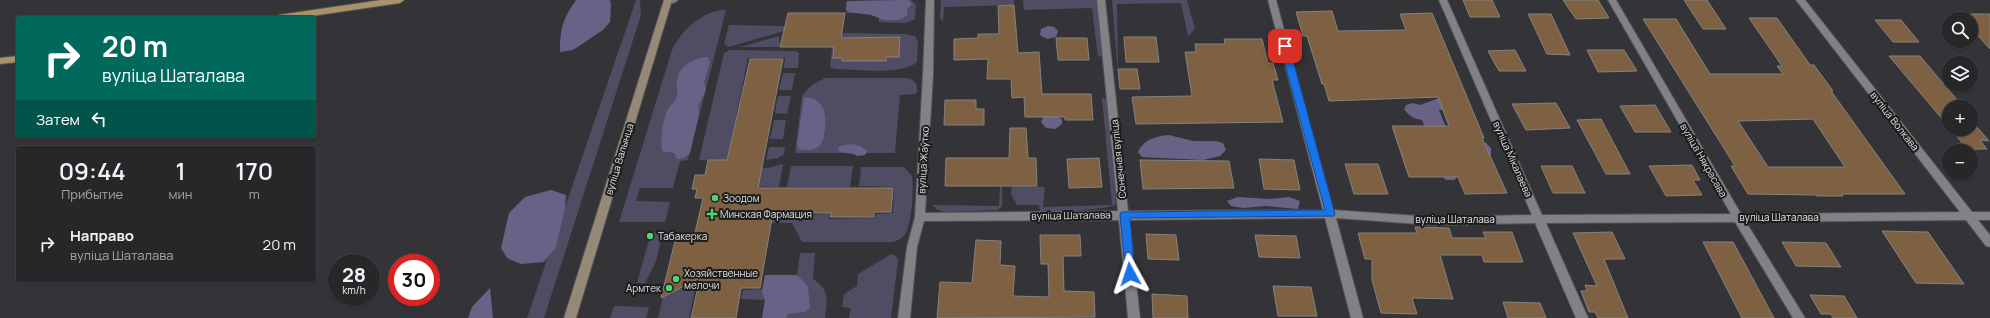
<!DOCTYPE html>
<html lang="ru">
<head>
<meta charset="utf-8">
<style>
  body { margin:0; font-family:Manrope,sans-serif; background:#2f2f32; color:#f1f3f6; height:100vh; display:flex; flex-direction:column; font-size:15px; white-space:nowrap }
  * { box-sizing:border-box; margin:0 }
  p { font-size:13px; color:#a4a5a8 }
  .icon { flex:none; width:22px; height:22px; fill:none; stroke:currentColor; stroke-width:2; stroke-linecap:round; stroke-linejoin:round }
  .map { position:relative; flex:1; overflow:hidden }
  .details { position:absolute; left:16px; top:146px; width:300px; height:136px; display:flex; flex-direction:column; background:#27272a; border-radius:4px; box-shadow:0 1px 3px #0004,0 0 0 1px #434447 }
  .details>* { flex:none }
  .guide { position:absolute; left:16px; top:16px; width:300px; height:122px; border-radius:4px; box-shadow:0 1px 3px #0004,0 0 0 1px #434447; background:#00695c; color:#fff; overflow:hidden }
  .fabs { position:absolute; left:1942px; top:12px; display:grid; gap:8px }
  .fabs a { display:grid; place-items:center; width:36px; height:36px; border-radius:50%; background:#27272a; box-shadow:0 1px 3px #0004,0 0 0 1px #434447; font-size:20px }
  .speed { position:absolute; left:328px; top:254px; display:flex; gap:8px; font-size:20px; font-weight:700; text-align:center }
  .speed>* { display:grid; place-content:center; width:52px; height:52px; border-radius:50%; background:#27272a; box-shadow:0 1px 3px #0004,0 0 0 1px #434447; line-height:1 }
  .speed small { font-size:10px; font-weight:400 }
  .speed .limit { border:6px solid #d22; background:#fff; color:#111 }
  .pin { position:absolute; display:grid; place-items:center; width:34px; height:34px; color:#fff; margin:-17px; border-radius:8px; box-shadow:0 2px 6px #0006 }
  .me { position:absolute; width:44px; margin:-22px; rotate:355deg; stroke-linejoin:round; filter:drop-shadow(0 0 3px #0008) }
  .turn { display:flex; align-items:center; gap:14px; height:84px; padding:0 20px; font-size:18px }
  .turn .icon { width:52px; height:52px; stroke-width:2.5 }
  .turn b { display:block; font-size:28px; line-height:34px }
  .then { display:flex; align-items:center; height:38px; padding:0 20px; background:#0003; gap:8px; font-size:15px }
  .eta { display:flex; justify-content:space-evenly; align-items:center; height:68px; text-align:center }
  .eta b { font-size:24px; font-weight:600; line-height:28px }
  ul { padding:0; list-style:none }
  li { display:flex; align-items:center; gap:12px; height:60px; padding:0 20px }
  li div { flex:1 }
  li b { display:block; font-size:15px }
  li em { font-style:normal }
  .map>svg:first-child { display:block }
</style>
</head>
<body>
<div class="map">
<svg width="1990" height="318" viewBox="0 0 1990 318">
  <rect width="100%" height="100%" fill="#343438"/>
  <path fill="#504c63" d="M636 0H640L641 15 544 318H527Z
    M911 0 916 5 915 19 906 23 879 22V14L846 13 847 1Z
    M941 0H1014V5L944 7 943 22 940 18Z
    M1023 0H1098L1103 55 1098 57 1092 8 1024 10Z
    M1112 0H1187L1195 29 1188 36 1181 3 1117 4 1118 76Z
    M720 10H726L688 160 680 161 673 188H640L636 201 670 202 665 222H619L672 50C683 29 697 16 720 10Z
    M729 25 785 26 784 31 729 47 724 44Z
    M842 33 905 34 915 36 918 41 917 62C901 76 856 69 835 69L830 67 832 47H834L836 38H841Z
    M779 36 780 47H740Z
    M730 50 795 51 799 53 798 68H784L785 58H748L727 160H699L724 53Z
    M783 73H795L792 90H779Z
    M825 78H907C915 80 918 84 917 92L915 94 900 95 895 153H795L802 96 812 85Z
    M778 96H791L787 114 775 113Z
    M1102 97 1107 100 1116 204C1110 210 1051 212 1040 211L1039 205H1017L1011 194 1012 186 1045 187 1043 207 1112 205Z
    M774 120H786L783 139H770Z
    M769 147H785L784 154 778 158 766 160Z
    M783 164 779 187 736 186 741 167 768 168Z
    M791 166H853L850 187H787Z
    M861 167H904L912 176C914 188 912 226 904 236 901 239 897 240 893 242H802L792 223H738L752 220 800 219 801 215 829 214V219L875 218 876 214 893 213 894 187 859 186Z
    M1000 186H1002V206L998 210 945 212 936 209 933 205 999 206Z
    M663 232 656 261 645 283H637L651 233Z
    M800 253H815L813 278C816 282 820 284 823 288 829 297 826 308 825 318H762L765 300 741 299 743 290 762 289 765 275H797Z
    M891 254 896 256 898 260 891 318H849L851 308 842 307 844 294 857 286 858 274Z
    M678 289H695L689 318H658L663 297Z
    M614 306 649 307 646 318H610Z"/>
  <path fill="#686287" d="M576 0H610L611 4 610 22 603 30 573 50 560 52C560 28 563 19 576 0Z
    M909 0 912 4 907 9V16L899 20H884L871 15 848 12 846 9 847 1Z
    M1048 26 1054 27 1058 31 1056 37 1047 39 1040 35 1041 29Z
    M708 57 710 62 704 82 706 90 698 106 699 114 690 153 684 158 677 159 674 153 662 151C660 140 663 119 668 109 670 105 674 103 676 99 679 93 676 87 677 81 678 66 695 57 708 57Z
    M1448 95 1467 107 1439 110 1451 140 1486 143 1491 148V156L1457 175 1455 180H1445L1422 120C1414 119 1409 116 1404 109L1406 105 1413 103 1420 105Z
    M804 97C823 98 827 112 825 128 824 145 818 153 799 149L797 145Z
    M1043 117H1059L1062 120V124L1055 129 1046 128 1041 122Z
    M1169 135 1193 141H1215L1223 143 1226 150 1220 156 1203 160 1142 157 1138 152C1144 139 1157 136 1169 135Z
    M853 144 860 146 867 151 865 155 857 156 854 154 840 152 838 148 843 145Z
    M551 190 566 195 565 208 556 247 544 262 521 264 507 258 501 248 509 213 525 197Z
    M1238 197 1270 199 1289 197 1300 201 1298 209 1266 206 1243 208 1231 206 1227 201Z
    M765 275H797L808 286 810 308 805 312 788 314 786 318H762L765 300 762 292Z
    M490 288 493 318H468L472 307Z"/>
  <path fill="#7e6143" stroke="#85827e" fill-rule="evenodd" d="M1463 0H1492L1500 17H1470Z
    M1563 0H1598L1609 18 1576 19Z
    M1684 0H1707L1726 29H1703Z
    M1014 5 1018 53 1039 52 1042 94H1091L1093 120H1065V117H1025L1024 97 1012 98 1011 79H987L988 59 954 60V39L978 38V34H999L998 6Z
    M1332 11 1338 31 1406 30 1400 14 1432 13 1484 138H1482L1507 193 1465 194 1458 177H1409L1392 126H1449L1438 97 1329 101 1324 84H1322L1307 36H1303L1296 12Z
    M788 13H845L841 38 900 37 899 57H886V61H842V58H833L834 47H780Z
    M1528 14H1551L1570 55 1547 54Z
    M1971 14H1990V49L1971 28Z
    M1749 18H1777L1810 65H1814L1833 91H1831L1905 194H1842L1843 196H1817L1816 195 1748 194 1731 166H1735L1643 19H1676L1710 74H1783L1777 66H1782ZM1813 119 1845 167H1768L1738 121Z
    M1875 20H1901L1919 42H1893Z
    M1124 37H1156L1159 62H1126Z
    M1056 38H1087L1089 60H1058Z
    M1224 39H1262L1268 63H1273L1278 80H1272L1283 122 1136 124 1132 97 1192 96 1185 52H1196L1195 44H1225Z
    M1515 50 1526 71H1499L1488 51Z
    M1587 50H1624L1637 71 1598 72Z
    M1889 56H1920L1963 107H1949V127Z
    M750 59H783L758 188H893L891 212H874V217H830L831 213H800L799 218H772L760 288H741L736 318H691L700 278 661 298 677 233H695L703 198H695L697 189H692L695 175H705L708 160H727Z
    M1118 69H1137L1140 89H1120Z
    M945 100H976V109H984V125H944Z
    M1556 103 1570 128 1526 130 1512 104Z
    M1655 105 1671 132H1635L1620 106Z
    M1601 119 1630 174H1606L1577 120Z
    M1971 120 1989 141 1980 140 1987 149H1967L1951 129H1971Z
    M1010 128H1026L1028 158H1036L1037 186H945L946 158H1009Z
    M1099 158 1102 187 1069 188 1067 159Z
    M1259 159 1294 160 1300 190 1264 189Z
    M1140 160 1229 161 1234 188 1143 189Z
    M1345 164H1378L1388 194H1354Z
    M1692 165 1700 180H1693L1702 195 1666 196 1649 166Z
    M1541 166H1572L1585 193H1553Z
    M1415 227 1449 228 1452 238H1486L1483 232H1512L1523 262H1484L1482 255H1440L1453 299 1412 298 1417 314 1381 313 1372 280V259H1365L1358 233H1417Z
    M1882 231 1928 232 1964 284 1916 283Z
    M1612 232 1625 259H1604L1628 318H1598L1595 312H1589L1581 291H1587L1585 285 1597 286 1573 233Z
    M1146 234 1176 235 1179 260 1148 259Z
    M1040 235H1080L1081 256H1063L1064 291 1094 292 1095 317 937 318 940 282 972 283 976 240 1001 241 1000 265 1015 266 1013 296 1049 297 1048 264H1041Z
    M1255 235 1296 236 1300 258 1259 257Z
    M1703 242H1733L1774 318H1742Z
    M1782 242 1826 243 1841 267 1796 266Z
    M1273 286 1311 287 1317 316H1278Z
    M1152 294 1187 296 1188 318H1153Z
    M1810 295 1844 296 1857 318H1833L1831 314H1821Z
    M1503 302 1540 303 1546 318H1508Z"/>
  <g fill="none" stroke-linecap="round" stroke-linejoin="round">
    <defs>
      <path id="minor" d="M926 0H934L933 74 925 213 1118 211 1097 0H1105L1128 211 1323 210 1268 0H1276L1333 210 1433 217 1532 215 1439 0H1447L1542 215 1731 214 1608 0H1616L1741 214 1960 212 1796 0H1805L1972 212H1990V220H1978L1990 235V247L1986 246 1966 220 1746 222 1805 318H1793L1735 222 1546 223 1588 318H1576L1535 223 1433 225 1336 218 1363 318H1351L1325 218 1129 220 1140 318H1128L1119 220 924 221 917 247 910 318H898L907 247 915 217 923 74Z"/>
      <path id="tertiary" d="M664 0H678L674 3 665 2Z"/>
      <path id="secondary" d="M664 0H672L576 318H564Z"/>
      <path id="primary" d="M381 0H404L400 3 298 18H275L279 15Z
        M18 56V62L0 64V58Z"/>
    </defs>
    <use href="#minor" stroke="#535256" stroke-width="2"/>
    <use href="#tertiary" stroke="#535256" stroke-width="2"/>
    <use href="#secondary" stroke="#535256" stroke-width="2"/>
    <use href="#primary" stroke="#535256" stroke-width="2"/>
    <use href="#minor" fill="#828186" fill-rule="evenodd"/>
    <use href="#tertiary" fill="#828186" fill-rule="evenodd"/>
    <use href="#secondary" fill="#968978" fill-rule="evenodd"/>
    <use href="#primary" fill="#aa916a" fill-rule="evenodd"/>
  </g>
  <path fill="#1a73e8" stroke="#114b97" d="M1285 43 1289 46 1335 214 1334 216 1130 218 1135 274 1130 278 1126 277 1120 215 1121 212 1325 210 1280 46Z"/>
  <g fill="#4ad677" stroke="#1c1c1d" stroke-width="1.5">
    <circle cx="715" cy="198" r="4"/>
    <path d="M710 208h4v4h4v4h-4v4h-4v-4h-4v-4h4z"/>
    <circle cx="650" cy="236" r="4"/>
    <circle cx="676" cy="279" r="4"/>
    <circle cx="669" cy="288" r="4"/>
  </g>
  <g text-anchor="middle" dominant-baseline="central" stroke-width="4" stroke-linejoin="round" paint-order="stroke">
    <g font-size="10" fill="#e0e0e2" stroke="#1c1c1d">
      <text transform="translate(1895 121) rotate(52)">вуліца Волкава</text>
      <text transform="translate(619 159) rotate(-73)">вуліца Валынца</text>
      <text transform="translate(1118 159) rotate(-96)">Сонечная вуліца</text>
      <text transform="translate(1513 159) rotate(66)">вуліца Мікалаева</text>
      <text transform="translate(923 160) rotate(-87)">вуліца Жаўтко</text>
      <text transform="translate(1704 160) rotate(60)">вуліца Някрасава</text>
      <text transform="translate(1071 215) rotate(-1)">вуліца Шаталава</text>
      <text x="1779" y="217">вуліца Шаталава</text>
      <text x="1455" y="219">вуліца Шаталава</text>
    </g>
    <g font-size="10" fill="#e0e0e2" stroke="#1c1c1d" text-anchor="start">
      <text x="723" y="198">Зоодом</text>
      <text x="720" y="214">Минская Фармация</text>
      <text x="658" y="236">Табакерка</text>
      <text x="684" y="273">Хозяйственные<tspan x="684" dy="12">мелочи</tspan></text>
      <text x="661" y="288" text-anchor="end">Армтек</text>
    </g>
  </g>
</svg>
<div class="fabs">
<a><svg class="icon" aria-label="search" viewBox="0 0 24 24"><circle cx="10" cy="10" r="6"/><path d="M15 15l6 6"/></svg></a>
<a><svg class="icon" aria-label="layers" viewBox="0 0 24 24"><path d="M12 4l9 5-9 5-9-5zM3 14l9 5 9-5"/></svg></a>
<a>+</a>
<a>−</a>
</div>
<div class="speed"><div>28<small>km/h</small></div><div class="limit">30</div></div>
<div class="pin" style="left:1285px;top:46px;background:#d93025"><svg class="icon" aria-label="arrive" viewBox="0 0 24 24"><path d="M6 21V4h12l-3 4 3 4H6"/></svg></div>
<svg class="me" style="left:1130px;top:274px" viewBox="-20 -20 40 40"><path d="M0-17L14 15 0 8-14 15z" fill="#1a73e8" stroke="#fff" stroke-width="4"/></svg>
<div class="guide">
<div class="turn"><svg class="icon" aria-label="right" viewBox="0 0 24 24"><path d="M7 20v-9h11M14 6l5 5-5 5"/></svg><div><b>20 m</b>вуліца Шаталава</div></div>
<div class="then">Затем<svg class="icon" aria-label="left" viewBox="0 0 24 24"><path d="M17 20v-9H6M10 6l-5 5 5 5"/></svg></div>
</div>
<section class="details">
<div class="eta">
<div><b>09:44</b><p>Прибытие</p></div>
<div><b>1</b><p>мин</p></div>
<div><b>170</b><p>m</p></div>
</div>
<ul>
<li><svg class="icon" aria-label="right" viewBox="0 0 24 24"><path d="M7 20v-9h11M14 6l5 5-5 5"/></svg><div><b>Направо</b><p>вуліца Шаталава</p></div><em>20 m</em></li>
</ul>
</section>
</div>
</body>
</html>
